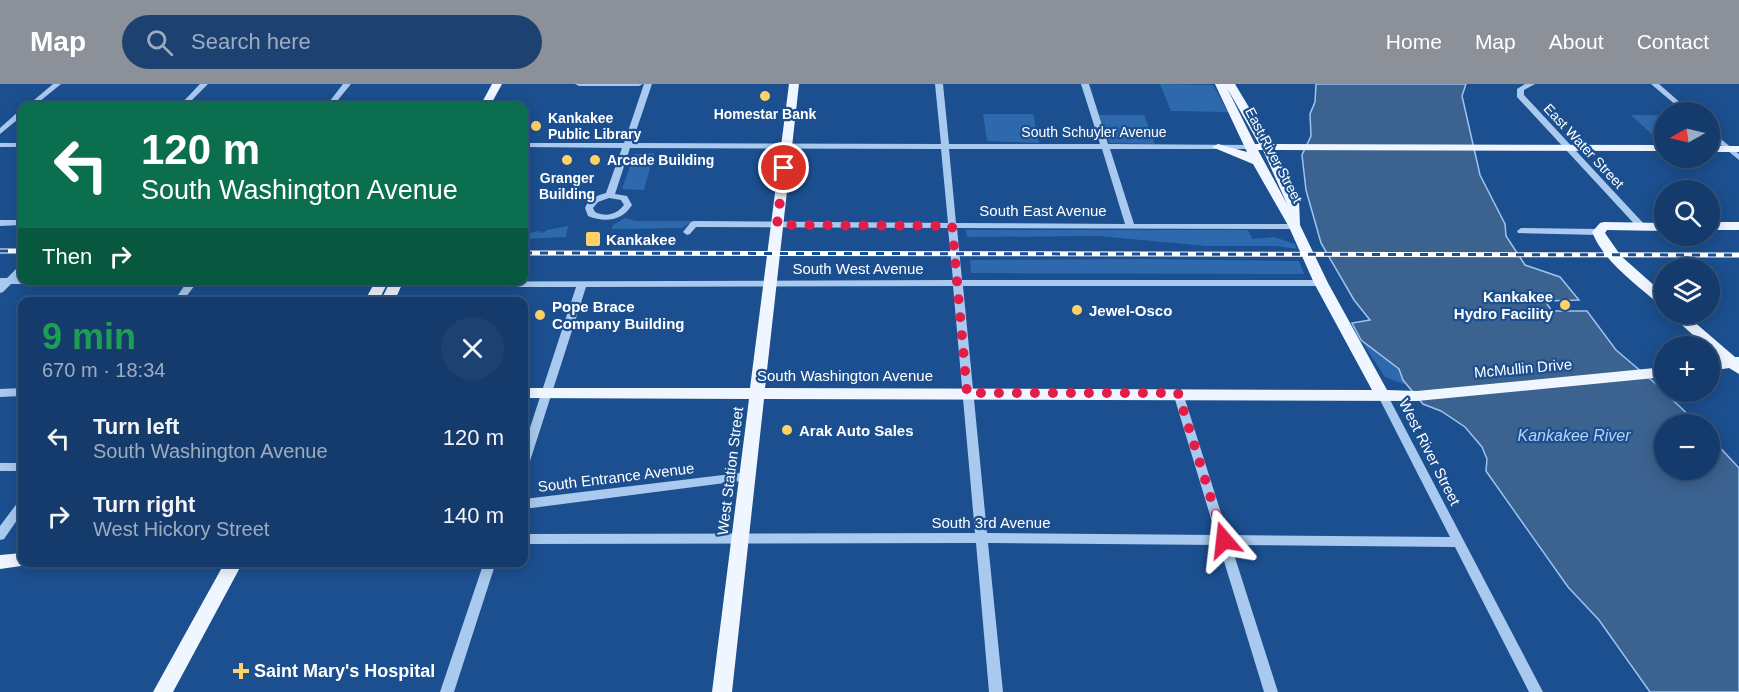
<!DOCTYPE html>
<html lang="en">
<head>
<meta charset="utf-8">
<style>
  body { margin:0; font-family:Helvetica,sans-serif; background:#1d4271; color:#f1f3f6; height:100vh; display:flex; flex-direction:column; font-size:22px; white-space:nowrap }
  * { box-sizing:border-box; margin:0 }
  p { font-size:20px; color:#9dadc1 }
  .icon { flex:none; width:33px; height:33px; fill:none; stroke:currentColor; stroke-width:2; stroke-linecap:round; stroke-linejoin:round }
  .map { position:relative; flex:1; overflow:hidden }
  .side { position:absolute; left:18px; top:213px; width:510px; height:270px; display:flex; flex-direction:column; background:#143b6b; border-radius:12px; box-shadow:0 3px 15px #0003,0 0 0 2px #33557e }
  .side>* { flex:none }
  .banner { position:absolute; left:18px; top:18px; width:510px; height:183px; border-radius:12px; box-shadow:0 3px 15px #0003,0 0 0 2px #33557e; background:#0b6e4f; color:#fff; overflow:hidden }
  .needle { width:39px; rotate:262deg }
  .tools { position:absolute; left:1654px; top:18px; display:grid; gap:12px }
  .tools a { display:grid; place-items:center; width:66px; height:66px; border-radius:50%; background:#143b6b; box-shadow:0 3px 15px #0003,0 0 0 2px #33557e; font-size:30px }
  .pin { position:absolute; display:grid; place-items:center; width:51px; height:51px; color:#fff; margin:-26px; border:3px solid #fff; border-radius:50%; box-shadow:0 2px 6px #0007 }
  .me { position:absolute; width:66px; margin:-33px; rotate:343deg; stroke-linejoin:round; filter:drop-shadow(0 0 4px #0008) }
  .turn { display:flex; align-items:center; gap:21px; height:126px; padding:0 24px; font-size:27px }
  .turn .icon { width:78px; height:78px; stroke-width:2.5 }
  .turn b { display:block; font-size:42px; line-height:51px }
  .then { display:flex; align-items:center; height:57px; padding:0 24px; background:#0003; gap:12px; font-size:22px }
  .round { display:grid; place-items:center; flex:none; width:63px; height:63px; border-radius:32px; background:#1d4271 }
  .summary { display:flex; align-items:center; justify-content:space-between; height:102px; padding:0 24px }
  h1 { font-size:36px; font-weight:700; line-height:45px; color:#1e9e55 }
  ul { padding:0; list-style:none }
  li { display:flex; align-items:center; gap:18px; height:78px; padding:0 24px }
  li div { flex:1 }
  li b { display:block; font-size:22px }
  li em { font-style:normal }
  header { display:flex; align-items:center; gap:36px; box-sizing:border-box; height:84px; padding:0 30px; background:#8c9099; color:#fff }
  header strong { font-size:28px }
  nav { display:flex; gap:33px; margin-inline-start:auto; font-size:21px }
  .search { width:420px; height:54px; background:#1d4271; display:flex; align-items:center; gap:15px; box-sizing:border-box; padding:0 21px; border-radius:33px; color:#9dadc1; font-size:22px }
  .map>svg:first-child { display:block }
</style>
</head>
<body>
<header>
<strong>Map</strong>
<div class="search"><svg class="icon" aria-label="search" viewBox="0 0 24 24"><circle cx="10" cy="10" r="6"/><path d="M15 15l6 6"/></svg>Search here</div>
<nav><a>Home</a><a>Map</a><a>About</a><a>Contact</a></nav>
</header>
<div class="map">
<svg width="1739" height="608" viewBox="0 0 1739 608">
  <rect width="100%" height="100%" fill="#1b4f8f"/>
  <path fill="#2e69ad" d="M1160 0 1213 1 1228 28 1171 27Z
    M983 30H1033L1039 59 987 57Z
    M1099 31H1144L1155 60 1109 59Z
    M1631 31H1665V59H1661Z
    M654 69 644 106 622 105 634 70Z
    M625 134 636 137H693L682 144 612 145 613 141Z
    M568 142 566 153 524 155V150L539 147 543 149 547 146Z
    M966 146H1248L1252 155 1274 153 1295 160 1297 165 1277 162H1207L1098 152 967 153Z
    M1140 175 1299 177 1304 190 971 189 970 176Z
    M1361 256 1399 285 1406 301 1385 293Z"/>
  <path fill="#3c6290" stroke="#9cc4f0" stroke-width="1.5" d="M1316 0H1466L1462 12 1480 91 1505 140 1506 152 1525 181 1560 193 1579 216 1545 217 1552 227H1587L1616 266 1656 300 1698 340H1665V386H1710V353L1739 384V608H1650L1599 536 1568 503 1486 387 1487 375 1482 363 1465 343 1441 327 1423 320 1403 296 1399 285 1361 256 1352 239 1370 236 1354 216 1321 159 1306 106 1302 71 1311 52 1310 30 1315 18Z"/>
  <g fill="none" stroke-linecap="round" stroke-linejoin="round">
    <path fill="#a9c9ee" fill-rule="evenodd" d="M53 0H61L34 22H27Z
      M200 0H208L186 22H179Z
      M343 0H351L333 22H326Z
      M575 0H643L639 2H579Z
      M644 0H652L632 59 941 60 935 0H943L949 60H1100L1081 0H1089L1108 60 1254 61 1255 63 1251 65H1110L1134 140H1295L1298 141V145L957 144 962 196H1321L1326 199 1321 202H963L987 449 1216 451 1173 309 1178 305 1183 309 1228 451 1450 453 1378 312 1383 308 1388 312 1543 608H1529L1455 463 1231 461 1278 608H1264L1219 461 988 459 1003 608H989L976 459 524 460V450L975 449 953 202 586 203 530 377 528 380 524 381V362L576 203H396L391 200 393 198 953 196 948 144 696 143 690 150 687 151 683 148 691 138 694 137 948 139 941 65 630 64 615 110 627 112 632 121C622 137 605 139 588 132L585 124C589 114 596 112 606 109L622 64 524 63V59H624ZM949 65H1102L1125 140 956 139ZM609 114 621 116 624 121C616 131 606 133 595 128L593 124 598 118Z
      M1525 0H1535L1524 6V11L1645 141V145H1639L1517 13V5Z
      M1651 0H1659L1691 28H1684Z
      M19 27H22V32L0 50V44Z
      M1710 46 1739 70V76L1710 52Z
      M0 59H22V63H0Z
      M0 136H22V141L0 142Z
      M1521 144 1598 145 1602 148 1598 151 1518 149 1517 147Z
      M22 181V189L17 194H22V196H359L362 199 357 202 195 201 182 218H173L185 201 11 200 3 208 0 209V194H7L19 182Z
      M22 304V312L0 313V305Z
      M0 379H22V387H0Z
      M748 388 752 389 754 392 752 395 748 396 524 425V415Z
      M22 416V429L4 455 0 456V442L18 418Z
      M484 478H496L454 608H440Z"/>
    <path fill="#f0f6ff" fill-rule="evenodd" d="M492 0H502L490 22H480Z
      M789 0H799L765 304 1372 306 1314 199 1289 143 1253 80 1212 63 1218 60 1247 68 1215 0H1235L1271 60 1665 61V67L1274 66 1299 116 1300 141 1328 199 1387 306 1417 307 1665 283V293L1417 317 764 315 732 608H712L749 315 524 314V304H750ZM1227 4 1259 60H1255ZM1258 66H1263L1287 120Z
      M1710 62H1739V68H1710Z
      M1604 138 1665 139V147L1607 146 1605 149 1621 172 1665 211V222L1660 221C1636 200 1604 178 1592 148L1600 139Z
      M1710 138H1739V146H1710Z
      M376 196H389L378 218H364Z
      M391 196H404L394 218H380Z
      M1670 230H1685L1735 273H1739V290L1729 284 1710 287V277L1719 276 1710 267V262H1705Z
      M22 469V478H30L28 481 0 485V471Z
      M225 478H243L173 608H153Z"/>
    <defs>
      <path id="rail" d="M0 167H22
        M524 169 1739 171"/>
    </defs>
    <use href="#rail" stroke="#fff" stroke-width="5"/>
    <use href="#rail" stroke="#1b4f8f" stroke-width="3" stroke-dasharray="8" stroke-linecap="butt"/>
  </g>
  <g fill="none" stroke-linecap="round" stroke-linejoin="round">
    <path stroke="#e11d48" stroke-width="10" stroke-dasharray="0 18" d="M784 84 777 141 952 142 967 309H1178L1224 456"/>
  </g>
  <g fill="#ffd166" stroke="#1b4f8f" stroke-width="2">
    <circle cx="765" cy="12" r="6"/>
    <circle cx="536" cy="42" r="6"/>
    <circle cx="567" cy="76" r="6"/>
    <circle cx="595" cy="76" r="6"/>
    <rect x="585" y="147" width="16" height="16" rx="3"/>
    <circle cx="1565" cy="221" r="6"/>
    <circle cx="1077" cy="226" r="6"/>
    <circle cx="540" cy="231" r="6"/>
    <circle cx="787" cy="346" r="6"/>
    <path d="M238 578h6v6h6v6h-6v6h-6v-6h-6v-6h6z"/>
  </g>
  <g text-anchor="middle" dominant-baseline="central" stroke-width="4.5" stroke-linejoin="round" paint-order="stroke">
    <g font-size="14" font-weight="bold" fill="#fff" stroke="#1b4f8f">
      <text x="765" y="30">Homestar Bank</text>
      <text x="548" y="34" text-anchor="start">Kankakee<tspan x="548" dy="16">Public Library</tspan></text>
      <text x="607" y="76" text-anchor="start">Arcade Building</text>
      <text x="567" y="94">Granger<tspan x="567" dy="16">Building</tspan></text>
    </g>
    <g font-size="14" fill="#fff" stroke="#1b4f8f">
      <text x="1094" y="48">South Schuyler Avenue</text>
      <text transform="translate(1584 62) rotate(47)">East Water Street</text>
      <text transform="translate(1274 71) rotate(62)">East River Street</text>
    </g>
    <g font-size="15" fill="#fff" stroke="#1b4f8f">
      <text x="1043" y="126">South East Avenue</text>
      <text x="858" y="184">South West Avenue</text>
      <text transform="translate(1523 284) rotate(-5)">McMullin Drive</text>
      <text x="845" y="291">South Washington Avenue</text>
      <text transform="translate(1430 368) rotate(63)">West River Street</text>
      <text transform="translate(730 387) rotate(-83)">West Station Street</text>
      <text transform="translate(616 393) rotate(-7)">South Entrance Avenue</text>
      <text x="991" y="438">South 3rd Avenue</text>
    </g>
    <g font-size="15" font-weight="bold" fill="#fff" stroke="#1b4f8f" text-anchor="start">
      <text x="606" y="155">Kankakee</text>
      <text x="1553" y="212" text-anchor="end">Kankakee<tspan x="1553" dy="17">Hydro Facility</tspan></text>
      <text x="552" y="222">Pope Brace<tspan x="552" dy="17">Company Building</tspan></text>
      <text x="1089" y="226">Jewel-Osco</text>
      <text x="799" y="346">Arak Auto Sales</text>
    </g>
    <g font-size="16" font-style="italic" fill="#b5d3f5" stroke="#1b4f8f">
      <text x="1574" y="351">Kankakee River</text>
    </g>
    <g font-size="18" font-weight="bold" fill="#fff" stroke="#1b4f8f" text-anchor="start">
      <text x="254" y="587">Saint Mary's Hospital</text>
    </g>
  </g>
</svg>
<div class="tools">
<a><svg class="needle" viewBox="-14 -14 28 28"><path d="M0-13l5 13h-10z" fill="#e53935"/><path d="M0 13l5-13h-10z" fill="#9dadc1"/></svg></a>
<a><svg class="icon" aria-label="search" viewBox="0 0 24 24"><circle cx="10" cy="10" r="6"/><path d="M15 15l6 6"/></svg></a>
<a><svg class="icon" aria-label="layers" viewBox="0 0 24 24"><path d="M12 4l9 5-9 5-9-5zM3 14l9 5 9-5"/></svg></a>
<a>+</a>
<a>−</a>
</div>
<div class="pin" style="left:784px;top:84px;background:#d93025"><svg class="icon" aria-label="arrive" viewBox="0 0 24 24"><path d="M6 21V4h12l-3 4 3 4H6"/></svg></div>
<svg class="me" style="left:1224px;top:456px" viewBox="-20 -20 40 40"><path d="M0-17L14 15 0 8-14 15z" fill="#e11d48" stroke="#fff" stroke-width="4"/></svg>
<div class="banner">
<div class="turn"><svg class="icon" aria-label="left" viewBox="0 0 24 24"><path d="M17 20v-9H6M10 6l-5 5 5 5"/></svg><div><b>120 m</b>South Washington Avenue</div></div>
<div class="then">Then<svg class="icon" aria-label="right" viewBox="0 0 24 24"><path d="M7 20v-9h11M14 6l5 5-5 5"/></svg></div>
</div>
<section class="side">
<div class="summary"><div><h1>9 min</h1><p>670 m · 18:34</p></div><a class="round"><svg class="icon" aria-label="close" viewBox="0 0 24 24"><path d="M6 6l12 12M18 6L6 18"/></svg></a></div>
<ul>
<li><svg class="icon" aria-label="left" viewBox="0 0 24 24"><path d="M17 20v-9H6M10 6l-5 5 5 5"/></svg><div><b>Turn left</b><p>South Washington Avenue</p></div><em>120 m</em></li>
<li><svg class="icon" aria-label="right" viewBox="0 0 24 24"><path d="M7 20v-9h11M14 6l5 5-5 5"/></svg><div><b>Turn right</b><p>West Hickory Street</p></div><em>140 m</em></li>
</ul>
</section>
</div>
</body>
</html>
